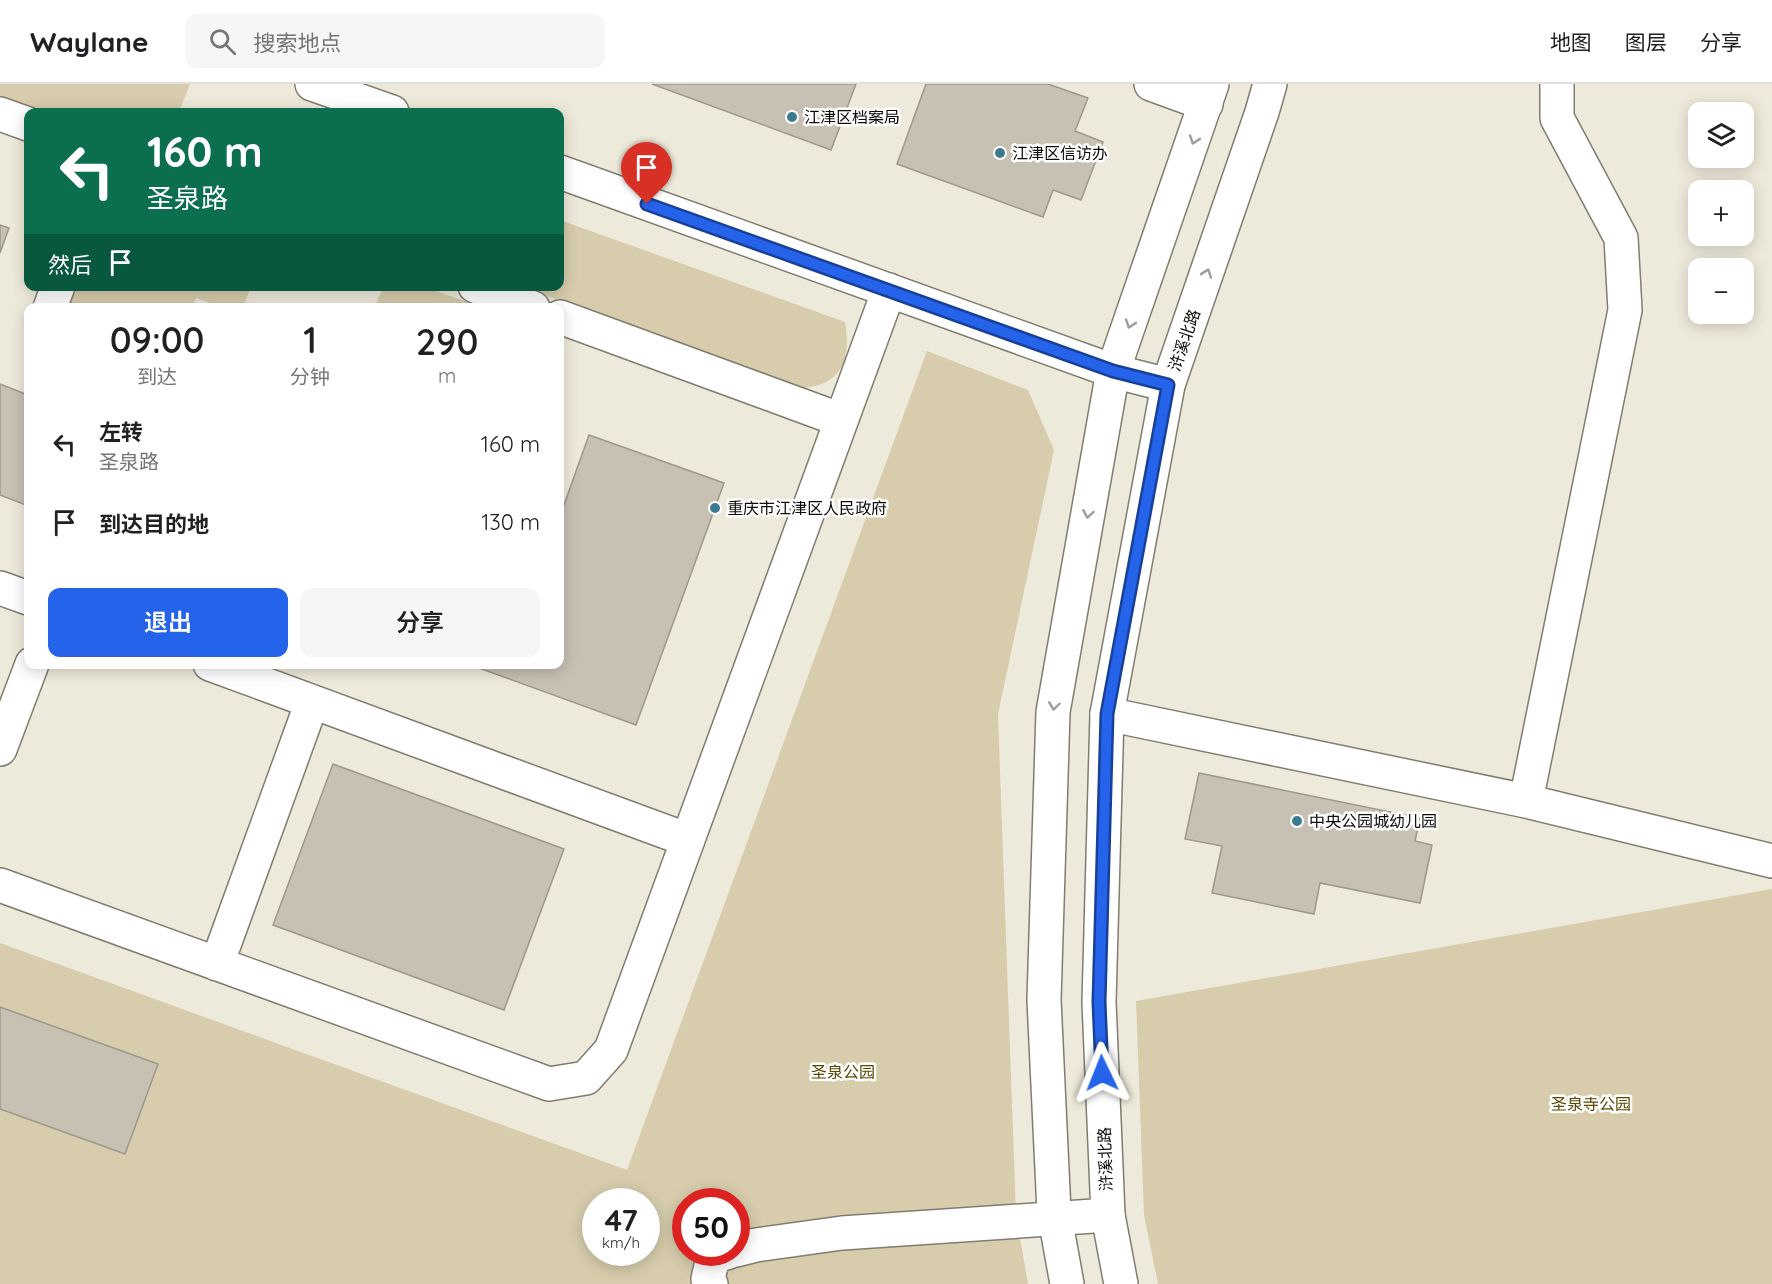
<!DOCTYPE html>
<html lang="zh">
<head>
<meta charset="utf-8">
<style>
  body { margin:0; font-family:Quicksand,"Noto Sans SC",sans-serif; background:#f6f6f6; color:#202124; height:100vh; display:flex; flex-direction:column; font-size:22px; white-space:nowrap }
  * { box-sizing:border-box; margin:0 }
  p { font-size:20px; color:#757577 }
  .icon { flex:none; width:33px; height:33px; fill:none; stroke:currentColor; stroke-width:2; stroke-linecap:round; stroke-linejoin:round }
  .map { position:relative; flex:1; overflow:hidden }
  .panel { position:absolute; left:24px; top:219px; width:540px; height:366px; display:flex; flex-direction:column; background:#fff; border-radius:12px; box-shadow:0 3px 15px #0003 }
  .panel>* { flex:none }
  .banner { position:absolute; left:24px; top:24px; width:540px; height:183px; border-radius:12px; box-shadow:0 3px 15px #0003; background:#0b6e4f; color:#fff; overflow:hidden }
  .buttons { position:absolute; left:1688px; top:18px; display:grid; gap:12px }
  .buttons a { display:grid; place-items:center; width:66px; height:66px; border-radius:12px; background:#fff; box-shadow:0 3px 15px #0003; font-size:30px }
  .speed { position:absolute; left:582px; top:1104px; display:flex; gap:12px; font-size:30px; font-weight:700; text-align:center }
  .speed>* { display:grid; place-content:center; width:78px; height:78px; border-radius:50%; background:#fff; box-shadow:0 3px 15px #0003; line-height:1 }
  .speed small { font-size:15px; font-weight:400 }
  .speed .limit { border:9px solid #d22; background:#fff; color:#111 }
  .pin { position:absolute; display:grid; place-items:center; width:51px; height:51px; color:#fff; margin:-62px -26px; border-radius:50% 50% 50% 0; rotate:-45deg; box-shadow:0 0 6px #0007 }
  .pin .icon { rotate:45deg }
  .me { position:absolute; width:66px; margin:-33px; rotate:358deg; stroke-linejoin:round; filter:drop-shadow(0 0 4px #0008) }
  .turn { display:flex; align-items:center; gap:21px; height:126px; padding:0 24px; font-size:27px }
  .turn .icon { width:78px; height:78px; stroke-width:2.5 }
  .turn b { display:block; font-size:42px; line-height:51px }
  .then { display:flex; align-items:center; height:57px; padding:0 24px; background:#0003; gap:12px; font-size:22px }
  .eta { display:flex; justify-content:space-evenly; align-items:center; height:102px; text-align:center }
  .eta b { font-size:36px; font-weight:600; line-height:42px }
  .action { display:flex; gap:12px; margin-top:auto; padding:12px 24px }
  .action a { flex:1; height:69px; border-radius:12px; background:#2563eb; color:#fff; font-size:24px; font-weight:600; line-height:69px; text-align:center }
  .action a+a { background:#f6f6f6; color:#202124 }
  ul { padding:0; list-style:none }
  li { display:flex; align-items:center; gap:18px; height:78px; padding:0 24px }
  li div { flex:1 }
  li b { display:block; font-size:22px }
  li em { font-style:normal }
  header { display:flex; align-items:center; gap:36px; box-sizing:border-box; height:84px; padding:0 30px; background:#fff; border-bottom:2px solid #e0e0e0 }
  header strong { font-size:28px }
  nav { display:flex; gap:33px; margin-inline-start:auto; font-size:21px }
  .search { width:420px; height:54px; background:#f6f6f6; display:flex; align-items:center; gap:15px; box-sizing:border-box; padding:0 21px; border-radius:12px; color:#757577; font-size:22px }
  .map>svg:first-child { display:block }
</style>
</head>
<body>
<header>
<strong>Waylane</strong>
<div class="search"><svg class="icon" aria-label="search" viewBox="0 0 24 24"><circle cx="10" cy="10" r="6"/><path d="M15 15l6 6"/></svg>搜索地点</div>
<nav><a>地图</a><a>图层</a><a>分享</a></nav>
</header>
<div class="map">
<svg width="1772" height="1200" viewBox="0 0 1772 1200">
  <rect width="100%" height="100%" fill="#eeeadb"/>
  <path fill="#d7cdad" fill-rule="evenodd" d="M0 0H190L179 28H36L0 15Z
    M560 136 845 238C849 263 849 291 819 301 813 303 806 303 800 304L522 203 560 202Z
    M71 203H251L243 223H221L196 214 192 223 63 224Z
    M383 203H425L481 223H375Z
    M927 267 1028 306 1054 366 998 630 1016 1131 1028 1200H0V859L627 1086ZM596 1118H646V1168H596ZM686 1118H736V1168H686Z
    M1772 805V1200H1158L1144 1131 1136 917Z"/>
  <path fill="#c6c1b3" stroke="#9c988a" stroke-width="1.5" d="M652 0H856L831 66Z
    M926 0H1048L1088 14 1075 47 1103 58 1081 116 1053 106 1043 133 897 80Z
    M0 141 9 144 0 169Z
    M0 300 28 311V422L0 411Z
    M589 351 724 399 636 641 468 580H560V432Z
    M333 680 564 765 504 926 273 841Z
    M1199 689 1420 734 1415 757 1432 761 1420 819 1320 799 1314 830 1212 809 1222 762 1185 755Z
    M0 923 158 980 125 1070 0 1025Z"/>
  <g fill="none" stroke-linecap="round" stroke-linejoin="round">
    <defs>
      <path id="minor" d="M312 0 392 28
        M1151 0 1206 20
        M0 30 28 40
        M560 88 1113 287 1168 301
        M475 202 533 224
        M50 224 58 202
        M560 233 841 336
        M0 504 28 514
        M210 580 688 756
        M1107 630 1526 717 1772 777
        M0 665 32 580
        M1526 717 1625 226 1621 154 1557 34V0
        M0 801 549 1000 586 994 611 966 889 206
        M217 880 312 618
        M736 1166 756 1161 842 1149 1108 1131
        M711 1200 708 1195 713 1173 729 1168"/>
      <path id="major" d="M1067 1200 1054 1128 1044 916 1053 628 1113 287 1212 0
        M1121 1200 1108 1131 1099 918 1107 630 1168 301 1262 28 1270 0"/>
    </defs>
    <use href="#minor" stroke="#807c6f" stroke-width="36"/>
    <use href="#major" stroke="#807c6f" stroke-width="36"/>
    <use href="#minor" stroke="#fff" stroke-width="33"/>
    <use href="#major" stroke="#fff" stroke-width="33"/>
  </g>
  <defs><path id="oneway-chevron" d="M-2-3.5L2.5 0L-2 3.5" fill="none" stroke-width="1.6" stroke-linecap="round" stroke-linejoin="round" transform="scale(1.5)"/></defs>
  <g stroke="#9e9d9c">
    <use href="#oneway-chevron" transform="translate(1194 56) rotate(109)"/>
    <use href="#oneway-chevron" transform="translate(1207 189) rotate(-71)"/>
    <use href="#oneway-chevron" transform="translate(1130 240) rotate(109)"/>
    <use href="#oneway-chevron" transform="translate(1088 430) rotate(100)"/>
    <use href="#oneway-chevron" transform="translate(1054 622) rotate(98)"/>
  </g>
  <g fill="none" stroke-linecap="round" stroke-linejoin="round">
    <defs>
      <path id="route" d="M647 120 1113 287 1168 301 1107 630 1099 918 1102 989"/>
    </defs>
    <use href="#route" stroke="#184099" stroke-width="15"/>
    <use href="#route" stroke="#2563eb" stroke-width="10"/>
  </g>
  <g fill="#3c7b8f" stroke="#fff" stroke-width="2">
    <circle cx="792" cy="33" r="6"/>
    <circle cx="1000" cy="69" r="6"/>
    <circle cx="715" cy="424" r="6"/>
    <circle cx="1297" cy="737" r="6"/>
  </g>
  <g text-anchor="middle" dominant-baseline="central" stroke-width="5" stroke-linejoin="round" paint-order="stroke">
    <g font-size="16" fill="#0d0b07" stroke="#fff" text-anchor="start">
      <text x="804" y="33">江津区档案局</text>
      <text x="1012" y="69">江津区信访办</text>
      <text x="727" y="424">重庆市江津区人民政府</text>
      <text x="1309" y="737">中央公园城幼儿园</text>
    </g>
    <g font-size="16" fill="#0d0b07" stroke="#fff">
      <text transform="translate(1184 256) rotate(-71)">浒溪北路</text>
      <text transform="translate(1105 1075) rotate(-92)">浒溪北路</text>
    </g>
    <g font-size="16" fill="#5a4804" stroke="#fff">
      <text x="843" y="988">圣泉公园</text>
      <text x="1591" y="1020">圣泉寺公园</text>
    </g>
  </g>
</svg>
<div class="buttons">
<a><svg class="icon" aria-label="layers" viewBox="0 0 24 24"><path d="M12 4l9 5-9 5-9-5zM3 14l9 5 9-5"/></svg></a>
<a>+</a>
<a>−</a>
</div>
<div class="speed"><div>47<small>km/h</small></div><div class="limit">50</div></div>
<div class="pin" style="left:647px;top:120px;background:#d93025"><svg class="icon" aria-label="arrive" viewBox="0 0 24 24"><path d="M6 21V4h12l-3 4 3 4H6"/></svg></div>
<svg class="me" style="left:1102px;top:989px" viewBox="-20 -20 40 40"><path d="M0-17L14 15 0 8-14 15z" fill="#2563eb" stroke="#fff" stroke-width="4"/></svg>
<div class="banner">
<div class="turn"><svg class="icon" aria-label="left" viewBox="0 0 24 24"><path d="M17 20v-9H6M10 6l-5 5 5 5"/></svg><div><b>160 m</b>圣泉路</div></div>
<div class="then">然后<svg class="icon" aria-label="arrive" viewBox="0 0 24 24"><path d="M6 21V4h12l-3 4 3 4H6"/></svg></div>
</div>
<section class="panel">
<div class="eta">
<div><b>09:00</b><p>到达</p></div>
<div><b>1</b><p>分钟</p></div>
<div><b>290</b><p>m</p></div>
</div>
<ul>
<li><svg class="icon" aria-label="left" viewBox="0 0 24 24"><path d="M17 20v-9H6M10 6l-5 5 5 5"/></svg><div><b>左转</b><p>圣泉路</p></div><em>160 m</em></li>
<li><svg class="icon" aria-label="arrive" viewBox="0 0 24 24"><path d="M6 21V4h12l-3 4 3 4H6"/></svg><div><b>到达目的地</b></div><em>130 m</em></li>
</ul>
<div class="action"><a>退出</a><a>分享</a></div>
</section>
</div>
</body>
</html>
